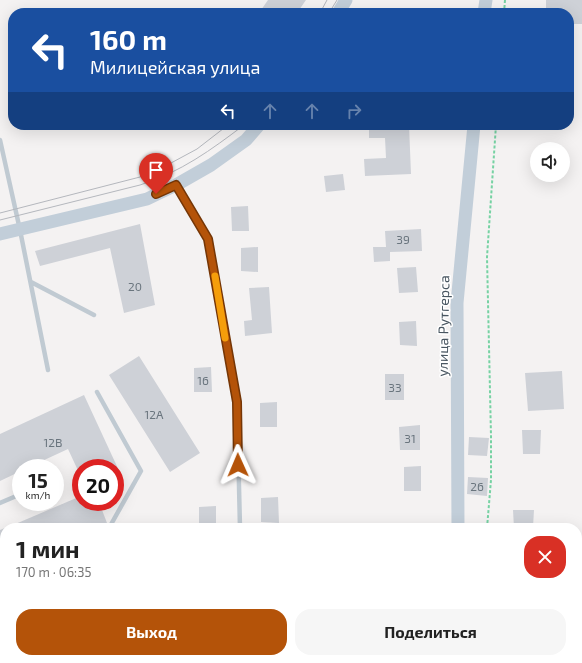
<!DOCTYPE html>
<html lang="ru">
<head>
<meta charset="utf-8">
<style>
  body { margin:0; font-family:"Exo 2",sans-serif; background:#f6f6f6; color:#222; height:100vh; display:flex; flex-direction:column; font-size:15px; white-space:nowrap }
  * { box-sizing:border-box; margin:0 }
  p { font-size:13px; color:#767676 }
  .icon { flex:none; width:22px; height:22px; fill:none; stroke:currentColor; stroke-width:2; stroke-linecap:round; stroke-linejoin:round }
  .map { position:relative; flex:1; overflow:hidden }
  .side { position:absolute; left:0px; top:523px; width:582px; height:140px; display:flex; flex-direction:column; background:#fff; border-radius:16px 16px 0 0; box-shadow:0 4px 16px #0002 }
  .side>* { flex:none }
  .hud { position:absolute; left:8px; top:8px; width:566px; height:122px; border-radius:16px; box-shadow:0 4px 16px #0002; background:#1a4fa0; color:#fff; overflow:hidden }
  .buttons { position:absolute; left:530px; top:142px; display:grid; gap:8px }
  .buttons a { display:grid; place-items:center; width:40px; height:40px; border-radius:50%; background:#fff; box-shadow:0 4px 16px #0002; font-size:20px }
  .speed { position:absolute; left:12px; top:459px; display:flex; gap:8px; font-size:20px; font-weight:700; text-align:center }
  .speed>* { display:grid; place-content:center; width:52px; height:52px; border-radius:50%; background:#fff; box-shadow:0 4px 16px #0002; line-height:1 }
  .speed small { font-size:10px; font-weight:400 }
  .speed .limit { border:6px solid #d22; background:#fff; color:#111 }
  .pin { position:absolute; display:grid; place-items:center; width:34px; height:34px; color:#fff; margin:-41px -17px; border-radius:50% 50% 50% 0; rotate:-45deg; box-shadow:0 0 4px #0007 }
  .pin .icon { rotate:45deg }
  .me { position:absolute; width:44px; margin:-22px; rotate:359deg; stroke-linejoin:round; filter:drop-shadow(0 0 3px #0008) }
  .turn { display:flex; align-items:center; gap:14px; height:84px; padding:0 16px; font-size:18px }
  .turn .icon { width:52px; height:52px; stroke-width:2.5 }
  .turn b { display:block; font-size:28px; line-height:34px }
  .lanes { display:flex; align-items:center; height:38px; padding:0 16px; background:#0003; justify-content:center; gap:20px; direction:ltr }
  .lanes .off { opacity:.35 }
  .round { display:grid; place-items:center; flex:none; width:42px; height:42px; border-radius:16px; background:#f6f6f6 }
  .overview { display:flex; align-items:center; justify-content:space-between; height:68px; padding:0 16px }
  h1 { font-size:24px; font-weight:700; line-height:30px }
  .action { display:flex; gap:8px; margin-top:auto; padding:8px 16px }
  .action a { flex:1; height:46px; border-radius:16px; background:#b45309; color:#fff; font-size:16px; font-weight:700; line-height:46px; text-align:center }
  .action a+a { background:#f6f6f6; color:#222 }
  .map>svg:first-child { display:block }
</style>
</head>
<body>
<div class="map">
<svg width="582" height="663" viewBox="0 0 582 663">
  <rect width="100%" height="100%" fill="#f4f2f2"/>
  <path fill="#ced1d7" d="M268 0H306L297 13H259Z
    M546 0H582V24H569V13H546Z
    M369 125H409L411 174 365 176 364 159 386 158 385 138H369Z
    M343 174 345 190 326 192 324 176Z
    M248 206 249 231H232L231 207Z
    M140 224 155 305 124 313 110 248 40 266 35 251Z
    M421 229 422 251 390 252V261L374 262 373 247H386L385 231Z
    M258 247V272L241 271V248Z
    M416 267 418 292 399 293 397 268Z
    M269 287 272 333 245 336 244 321 252 320 249 288Z
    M416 321 417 346 400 345 399 322Z
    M139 356 200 453 170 472 109 375Z
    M211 367 212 392H194V368Z
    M562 371 564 409 528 411 525 373Z
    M385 374H404V400H385Z
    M84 395 121 475 115 478V468H81V477L68 449 27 468H21V471L0 481V434Z
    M277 402V427H260V403Z
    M420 425V450H400L399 427Z
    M522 430H541L540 454H523Z
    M469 437 489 438 487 456 468 455Z
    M421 466V491H404V467Z
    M468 477 488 478 487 496 467 494Z
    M81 496V502H99L107 523 95 528H6Z
    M278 497 279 523 261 522V498Z
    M216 506V528H199V507Z
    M513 510H534L533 527 514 528Z
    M420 523 421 528H396V525Z
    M5 528V566L0 569V530Z
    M5 594V632L0 634V595Z
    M13 658H26L28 663H4L3 661Z
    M51 658H80L82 663H52Z
    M107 658H136L137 663H108Z
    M265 658H283V663H265Z"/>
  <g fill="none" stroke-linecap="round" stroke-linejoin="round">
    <path stroke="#76d2a3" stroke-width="2" stroke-dasharray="3 2" stroke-linecap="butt" d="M504 13 505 0
      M487 528 491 480V436L487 257 496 125
      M484 658 485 663"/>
    <path stroke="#c0cad2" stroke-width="4.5" d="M0 140 20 230 48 370
      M177 187 208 239 237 402 240 528
      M31 282 94 315
      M97 392 141 471 109 528
      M55 480 60 478
      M0 503 21 494
      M0 581 5 580
      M577 590 582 589
      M99 658 100 663
      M243 658V663"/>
    <path stroke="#c2ced9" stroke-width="13" d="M338 13 346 0
      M484 13 486 0
      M0 234 147 199 176 185 211 165 246 140 259 125
      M458 528 457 303 474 125
      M459 658V663"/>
    <path stroke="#b4b7bd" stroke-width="1" d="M320 13 327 0
      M329 13 337 0
      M0 213 140 177 171 163 197 149 228 125
      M0 220 140 185C181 172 211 150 244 125"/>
  </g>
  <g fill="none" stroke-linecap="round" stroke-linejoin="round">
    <defs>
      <path id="route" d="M156 194 176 185 208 239 237 402 238 465"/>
    </defs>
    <use href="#route" stroke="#753606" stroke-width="10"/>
    <use href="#route" stroke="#b45309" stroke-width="7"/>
    <path stroke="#f59e0b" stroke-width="7" d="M215 276 225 338"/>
  </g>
  <g text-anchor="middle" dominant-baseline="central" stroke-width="3" stroke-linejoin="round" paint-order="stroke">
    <g font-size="12" fill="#6a757e">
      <text x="403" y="239">39</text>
      <text x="135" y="286">20</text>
      <text x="203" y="380">16</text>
      <text x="395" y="387">33</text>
      <text x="154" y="414">12А</text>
      <text x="410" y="438">31</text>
      <text x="53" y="442">12В</text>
      <text x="477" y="486">26</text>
    </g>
    <g font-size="14" fill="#495661" stroke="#fff">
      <text transform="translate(443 326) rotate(-89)">улица Рутгерса</text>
    </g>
  </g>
</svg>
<div class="buttons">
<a><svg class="icon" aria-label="sound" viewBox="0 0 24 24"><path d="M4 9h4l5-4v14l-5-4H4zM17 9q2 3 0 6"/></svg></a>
</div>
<div class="speed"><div>15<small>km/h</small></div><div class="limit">20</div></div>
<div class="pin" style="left:156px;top:194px;background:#d93025"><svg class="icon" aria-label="arrive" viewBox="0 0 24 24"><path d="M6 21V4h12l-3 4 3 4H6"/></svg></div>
<svg class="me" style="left:238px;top:465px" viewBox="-20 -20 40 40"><path d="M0-17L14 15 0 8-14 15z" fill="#b45309" stroke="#fff" stroke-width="4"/></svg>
<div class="hud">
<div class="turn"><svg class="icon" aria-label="left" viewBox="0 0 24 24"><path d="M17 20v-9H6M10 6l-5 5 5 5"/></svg><div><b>160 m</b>Милицейская улица</div></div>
<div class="lanes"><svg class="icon" aria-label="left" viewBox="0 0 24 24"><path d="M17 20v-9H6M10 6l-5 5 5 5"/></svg><svg class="icon off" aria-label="ahead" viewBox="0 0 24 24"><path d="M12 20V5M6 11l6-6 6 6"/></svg><svg class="icon off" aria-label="ahead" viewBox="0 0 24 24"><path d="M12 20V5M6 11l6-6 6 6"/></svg><svg class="icon off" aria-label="right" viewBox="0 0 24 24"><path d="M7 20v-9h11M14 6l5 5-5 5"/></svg></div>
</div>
<section class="side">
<div class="overview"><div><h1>1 мин</h1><p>170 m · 06:35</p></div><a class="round" style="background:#d93025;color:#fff"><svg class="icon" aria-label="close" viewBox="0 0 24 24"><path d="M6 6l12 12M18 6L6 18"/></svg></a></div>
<div class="action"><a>Выход</a><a>Поделиться</a></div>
</section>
</div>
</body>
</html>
